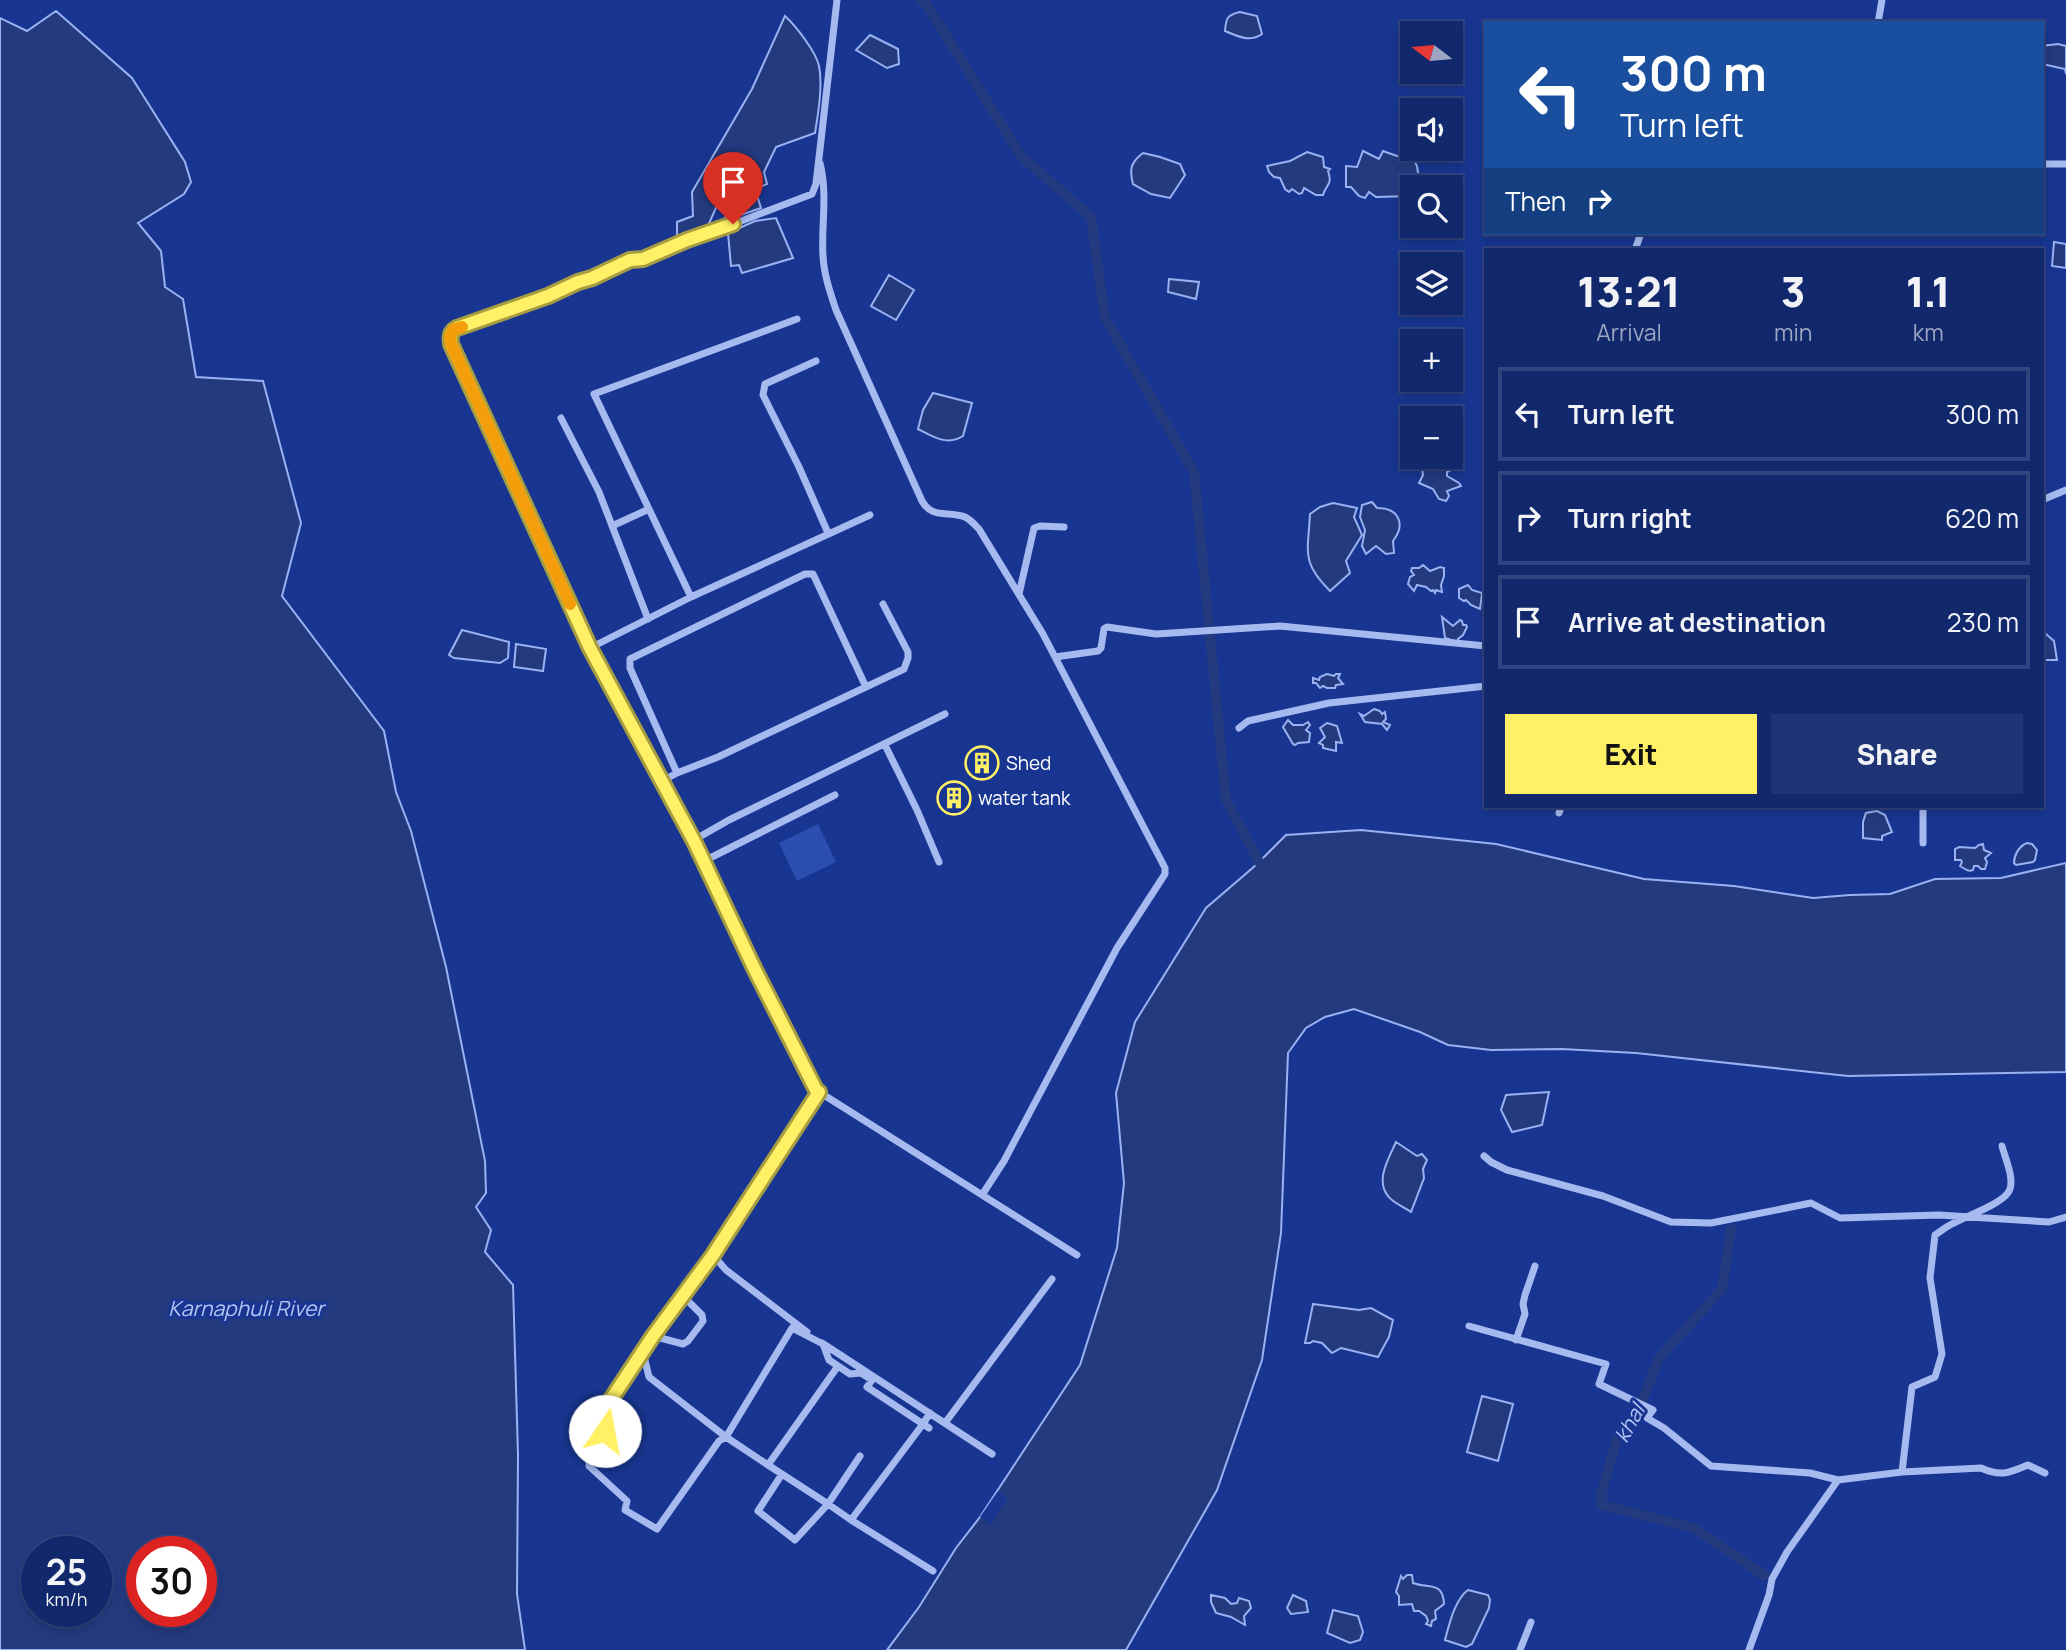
<!DOCTYPE html>
<html lang="en">
<head>
<meta charset="utf-8">
<style>
  body { margin:0; font-family:Manrope,sans-serif; background:#1f3475; color:#f1f3f6; height:100vh; display:flex; flex-direction:column; font-size:26px; white-space:nowrap }
  * { box-sizing:border-box; margin:0 }
  p { font-size:23px; color:#9ca6c2 }
  .icon { flex:none; width:38px; height:38px; fill:none; stroke:currentColor; stroke-width:2; stroke-linecap:round; stroke-linejoin:round }
  .map { position:relative; flex:1; overflow:hidden }
  .sheet { position:absolute; left:1484px; top:248px; width:560px; height:560px; display:flex; flex-direction:column; background:#12286d; border-radius:0px; box-shadow:0 4px 10px #0003,0 0 0 2px #314480 }
  .sheet>* { flex:none }
  .guide { position:absolute; left:1484px; top:21px; width:560px; height:214px; border-radius:0px; box-shadow:0 4px 10px #0003,0 0 0 2px #314480; background:#1a4fa0; color:#fff; overflow:hidden }
  .needle { width:46px; rotate:286deg }
  .controls { position:absolute; left:1400px; top:21px; display:grid; gap:14px }
  .controls a { display:grid; place-items:center; width:63px; height:63px; border-radius:0px; background:#12286d; box-shadow:0 4px 10px #0003,0 0 0 2px #314480; font-size:35px }
  .speed { position:absolute; left:21px; top:1536px; display:flex; gap:14px; font-size:35px; font-weight:700; text-align:center }
  .speed>* { display:grid; place-content:center; width:91px; height:91px; border-radius:50%; background:#12286d; box-shadow:0 4px 10px #0003,0 0 0 2px #314480; line-height:1 }
  .speed small { font-size:18px; font-weight:400 }
  .speed .limit { border:10px solid #d22; background:#fff; color:#111 }
  .pin { position:absolute; display:grid; place-items:center; width:60px; height:60px; color:#fff; margin:-72px -30px; border-radius:50% 50% 50% 0; rotate:-45deg; box-shadow:0 0 7px #0007 }
  .pin .icon { rotate:45deg }
  .me { position:absolute; width:77px; margin:-38px; rotate:12deg; stroke-linejoin:round; filter:drop-shadow(0 0 5px #0008) }
  .turn { display:flex; align-items:center; gap:24px; height:147px; padding:0 21px; font-size:32px }
  .turn .icon { width:91px; height:91px; stroke-width:2.5 }
  .turn b { display:block; font-size:49px; line-height:60px }
  .then { display:flex; align-items:center; height:66px; padding:0 21px; background:#0003; gap:14px; font-size:26px }
  .eta { display:flex; justify-content:space-evenly; align-items:center; height:119px; text-align:center }
  .eta b { font-size:42px; font-weight:800; line-height:49px }
  .primary-button { display:flex; gap:14px; margin-top:auto; padding:14px 21px }
  .primary-button a { flex:1; height:80px; border-radius:0px; background:#fff066; color:#111; font-size:28px; font-weight:800; line-height:80px; text-align:center }
  .primary-button a+a { background:#1f3475; color:#f1f3f6 }
  ul { padding:0; list-style:none }
  li { display:flex; align-items:center; gap:21px; height:94px; margin:0 14px 10px; padding:0 7px; border:4px solid #314480; border-radius:0px }
  li div { flex:1 }
  li b { display:block; font-size:26px }
  li em { font-style:normal }
  .map>svg:first-child { display:block }
</style>
</head>
<body>
<div class="map">
<svg width="2066" height="1650" viewBox="0 0 2066 1650">
  <rect width="100%" height="100%" fill="#183691"/>
  <path fill="#2b4eb0" d="M818 824 836 862 797 881 779 843Z"/>
  <path fill="#243a7f" stroke="#9ab2f2" stroke-width="2" fill-rule="evenodd" d="M56 11 132 78 185 162 191 182 184 194 138 223 161 251 165 287 183 299 196 377 263 381 301 523 282 596 384 731 396 792 411 831 446 967 485 1161 486 1193 476 1207 491 1230 485 1252 513 1285 518 1455 517 1594 525 1650H0V18L27 31ZM37 1552H96V1612H37ZM142 1552H201V1612H142Z
    M1240 12 1257 16 1262 34C1249 43 1238 36 1225 31 1226 18 1227 15 1240 12Z
    M785 16C796 26 816 52 819 66 823 86 818 114 815 133L776 147 764 172 767 184 755 189 761 208 723 221 749 176V172L743 168 736 169 727 183 707 228 677 238V222L693 216 692 192 752 89Z
    M870 35 898 49 899 64 887 68 856 50Z
    M2058 44 2066 46V74L2065 69 2042 64V46Z
    M1363 151 1379 159 1383 151 1397 156H1408L1413 159 1417 166 1420 187H1412L1411 196 1376 197 1369 192 1365 198 1359 196 1351 187H1346V166L1357 167Z
    M1307 152 1323 157 1324 167 1330 169 1328 171C1333 185 1326 184 1323 195H1316L1304 188 1302 193 1299 194 1292 189 1289 192 1285 189 1280 178 1274 177 1269 172 1267 166 1290 161Z
    M1143 153 1160 157 1180 164 1185 175 1170 198 1151 194 1133 184C1129 169 1131 162 1143 153Z
    M776 218 793 258 742 273 739 265 731 266 728 233 755 221Z
    M2054 242 2066 244V268L2052 266Z
    M889 275 914 290 896 320 871 306Z
    M1169 279 1199 282 1196 299 1168 292Z
    M933 393 972 403 963 436C947 446 933 437 918 429L923 410Z
    M1431 461 1444 465H1452L1455 468 1447 472V476L1459 483 1461 486 1447 491 1449 496 1446 501 1439 499 1433 489 1419 483 1423 475 1422 469 1428 467Z
    M1372 502 1377 508C1399 508 1406 524 1393 541L1394 553 1386 554 1376 546 1366 554 1362 546 1365 530 1360 517 1362 505Z
    M1333 503 1357 508 1354 517 1362 535 1346 561 1350 573 1330 591C1301 562 1308 553 1310 514L1320 507Z
    M1423 565 1430 571 1440 567 1444 568V576L1441 585 1442 592 1436 590 1435 593 1433 590 1431 591 1426 587 1417 585 1414 591 1408 584 1410 577 1414 575 1411 571 1412 568H1419Z
    M1468 585 1472 590 1482 593 1480 609 1471 605 1466 600 1464 601 1459 598V589Z
    M1442 617 1453 626 1460 620 1462 621 1463 625H1466L1467 627 1463 635 1458 639V642L1445 638Z
    M462 630 509 642 508 658 500 663 454 658 449 655Z
    M2046 634 2054 641 2057 660H2042V635Z
    M516 644 546 649 543 671 514 667Z
    M1327 674 1334 676 1336 674H1340L1338 678 1343 684 1336 685 1335 688H1327L1323 686 1320 688 1316 683H1313V678L1319 680 1320 677Z
    M1374 709 1380 711 1382 714 1385 712 1386 719 1383 722 1390 725 1387 730 1382 724 1365 722 1360 714 1364 716Z
    M1288 720 1293 725H1303L1308 722 1310 725 1306 730 1310 733 1309 742 1298 743 1295 745 1293 744 1283 727Z
    M1327 723 1337 726 1342 743 1336 742V751L1323 748V745L1319 743 1325 737 1320 728Z
    M1877 811 1885 815 1892 832 1882 836V840L1863 838V822L1866 813Z
    M1361 830 1496 844 1644 879 1734 886 1813 898 1850 895 1890 894 1935 879 2001 878 2066 863V1072L1848 1076 1636 1053 1562 1049 1491 1050 1448 1045 1420 1032 1354 1009 1325 1017 1306 1028 1288 1053 1281 1233 1262 1360 1217 1490 1126 1650H887L919 1607 956 1548 980 1517 1080 1365 1117 1248 1124 1183 1116 1093 1135 1022 1206 908 1256 865 1286 835Z
    M2027 843 2032 844 2037 850 2035 860 2033 862 2016 865 2014 863C2014 855 2019 846 2027 843Z
    M1983 844 1984 850 1991 853 1985 858 1987 862 1985 869H1981L1978 866H1974L1973 870C1968 872 1965 869 1960 866L1962 862 1961 860H1955V849L1959 847 1975 848 1979 845Z
    M1549 1092 1542 1125 1512 1132 1501 1110 1506 1095Z
    M1396 1142 1417 1156 1422 1154 1427 1160 1423 1169 1424 1178 1411 1212C1404 1207 1393 1203 1388 1196 1375 1180 1389 1158 1396 1142Z
    M1313 1304 1359 1310 1371 1308 1393 1320 1389 1337 1378 1357 1341 1348 1332 1353 1322 1343 1313 1341 1310 1343H1305Z
    M1482 1396 1513 1404 1498 1461 1467 1452Z
    M1407 1575H1412L1413 1583C1429 1589 1443 1581 1444 1604L1435 1611 1436 1619 1432 1621 1431 1626 1426 1624 1428 1621 1426 1616 1419 1611H1414L1412 1604 1399 1605V1596L1396 1592 1401 1576 1403 1579Z
    M1468 1590 1488 1595 1490 1600 1489 1608 1472 1644 1466 1647 1445 1640C1449 1625 1455 1599 1468 1590Z
    M1211 1595 1225 1598 1231 1604 1237 1603 1239 1598 1249 1601 1251 1608 1244 1616 1245 1625 1231 1617 1216 1613 1211 1602Z
    M1293 1595 1306 1601 1308 1612 1291 1614 1287 1608Z
    M1333 1610 1358 1616 1363 1632 1360 1640 1350 1643 1327 1633Z"/>
  <path fill="#183691" d="M998 1491 1008 1498 991 1524 980 1517Z"/>
  <g fill="none" stroke-linecap="round" stroke-linejoin="round">
    <path stroke="#243a7f" stroke-width="10" d="M921 0 927 5 1021 156 1091 217 1105 318 1194 472 1226 800 1264 871
      M1731 1229 1722 1289 1659 1358 1639 1409 1617 1438 1601 1495 1602 1505 1694 1528 1765 1576"/>
    <path stroke="#a7baf0" stroke-width="7" d="M837 0 816 184 812 194 710 233 687 240 643 259 630 260 592 278 578 282 548 295 457 329C450 332 450 336 451 344L590 648 694 840 755 970 816 1090 1077 1255
      M1878 23 1882 0
      M820 163C828 195 821 225 823 256 824 275 830 292 836 310L922 501C933 520 948 510 965 517 971 520 975 525 979 529L1043 634 1165 868V874L1117 948 1004 1161 982 1195
      M2042 164H2066
      M1635 250 1641 233
      M816 361 765 384 763 395 799 467 828 533
      M561 418 599 492 648 619
      M2042 500 2066 490
      M612 526 649 509
      M1019 594 1034 528 1040 526 1064 527
      M691 597 594 394 797 319
      M590 648 691 597 870 515
      M1055 657 1098 651 1101 648 1104 629 1107 627 1156 634 1280 626 1486 646
      M1239 728 1248 721 1329 703 1486 686
      M885 745 917 810 939 862
      M677 773 718 757 904 669 908 658V652L883 604
      M662 781 677 773 630 668V659L805 574H813L866 687
      M1559 813 1561 807
      M694 840 729 820 945 714
      M1923 843V807
      M704 861 835 795
      M2002 1146C2005 1158 2014 1177 2010 1189 2006 1203 1966 1216 1954 1223 1947 1226 1941 1231 1935 1235L1930 1278 1942 1354 1935 1377 1912 1387 1902 1472 1981 1468C2001 1477 2009 1473 2028 1465L2045 1473
      M1484 1156 1491 1162 1507 1170 1603 1196 1671 1222 1711 1223 1811 1203 1840 1218 1939 1215 2049 1222 2066 1217
      M713 1255 726 1270 807 1332
      M1469 1326 1606 1364 1599 1384 1653 1410 1647 1418 1664 1428 1711 1466 1810 1473 1838 1480
      M653 1336 683 1344 688 1341 703 1321 702 1315 683 1296
      M1516 1340 1525 1314 1523 1304 1525 1295 1535 1266
      M822 1343 992 1454
      M643 1352 649 1377 726 1437 719 1441 657 1529 625 1510 627 1501 589 1466 590 1453 605 1431 608 1404 653 1336 713 1255 819 1092
      M945 1423 1052 1279
      M860 1456 828 1504 851 1520 933 1571
      M768 1465 726 1437 792 1328 823 1344 829 1360 850 1374 861 1373 872 1380 867 1387 923 1424 930 1413
      M782 1474 758 1511 795 1540 828 1504 768 1465 838 1366
      M851 1520 923 1424 929 1428
      M1520 1650 1531 1622
      M1749 1650 1769 1595 1772 1579 1787 1552 1838 1480 1902 1472"/>
  </g>
  <g fill="none" stroke-linecap="round" stroke-linejoin="round">
    <defs>
      <path id="route" d="M605 1431 608 1404 653 1336 713 1255 819 1092 816 1090 755 970 694 841 590 648 451 344C450 336 450 332 457 328L548 296 578 282 592 278 630 260 643 259 687 240 733 224"/>
    </defs>
    <use href="#route" stroke="#a69c42" stroke-width="18"/>
    <use href="#route" stroke="#fff066" stroke-width="12"/>
    <path stroke="#f59e0b" stroke-width="12" d="M462 327 453 330 450 337 451 344 570 604"/>
  </g>
  <defs>
    <symbol id="building-ring" viewBox="-11 -11 22 22"><circle r="9.5" fill="#183691" stroke="#fff066" stroke-width="1.5"/><path d="M-4-6H4V6H1V3H-1V6H-4ZM-2.5-4.3h1.7v1.8h-1.7ZM.8-4.3h1.7v1.8H.8ZM-2.5-1h1.7V.8h-1.7ZM.8-1h1.7V.8H.8Z" fill="#fff066"/></symbol>
  </defs>
  <g fill-rule="evenodd">
    <use href="#building-ring" x="963" y="744" width="38" height="38"/>
    <use href="#building-ring" x="935" y="779" width="38" height="38"/>
  </g>
  <g text-anchor="middle" dominant-baseline="central" stroke-width="6" stroke-linejoin="round" paint-order="stroke">
    <g font-size="19" fill="#fff" stroke="#183691" text-anchor="start">
      <text x="1006" y="763">Shed</text>
      <text x="978" y="798">water tank</text>
    </g>
    <g font-size="21" font-style="italic" fill="#b4c6f6" stroke="#183691">
      <text x="246" y="1308">Karnaphuli River</text>
      <text transform="translate(1629 1423) rotate(-61)">khal</text>
    </g>
  </g>
</svg>
<div class="controls">
<a><svg class="needle" viewBox="-14 -14 28 28"><path d="M0-13l5 13h-10z" fill="#e53935"/><path d="M0 13l5-13h-10z" fill="#9ca6c2"/></svg></a>
<a><svg class="icon" aria-label="sound" viewBox="0 0 24 24"><path d="M4 9h4l5-4v14l-5-4H4zM17 9q2 3 0 6"/></svg></a>
<a><svg class="icon" aria-label="search" viewBox="0 0 24 24"><circle cx="10" cy="10" r="6"/><path d="M15 15l6 6"/></svg></a>
<a><svg class="icon" aria-label="layers" viewBox="0 0 24 24"><path d="M12 4l9 5-9 5-9-5zM3 14l9 5 9-5"/></svg></a>
<a>+</a>
<a>−</a>
</div>
<div class="speed"><div>25<small>km/h</small></div><div class="limit">30</div></div>
<div class="pin" style="left:733px;top:224px;background:#d93025"><svg class="icon" aria-label="arrive" viewBox="0 0 24 24"><path d="M6 21V4h12l-3 4 3 4H6"/></svg></div>
<svg class="me" style="left:605px;top:1431px" viewBox="-20 -20 40 40"><circle r="19" fill="#fff"/><path d="M0-13L10 11 0 6-10 11z" fill="#fff066"/></svg>
<div class="guide">
<div class="turn"><svg class="icon" aria-label="left" viewBox="0 0 24 24"><path d="M17 20v-9H6M10 6l-5 5 5 5"/></svg><div><b>300 m</b>Turn left</div></div>
<div class="then">Then<svg class="icon" aria-label="right" viewBox="0 0 24 24"><path d="M7 20v-9h11M14 6l5 5-5 5"/></svg></div>
</div>
<section class="sheet">
<div class="eta">
<div><b>13:21</b><p>Arrival</p></div>
<div><b>3</b><p>min</p></div>
<div><b>1.1</b><p>km</p></div>
</div>
<ul>
<li><svg class="icon" aria-label="left" viewBox="0 0 24 24"><path d="M17 20v-9H6M10 6l-5 5 5 5"/></svg><div><b>Turn left</b></div><em>300 m</em></li>
<li><svg class="icon" aria-label="right" viewBox="0 0 24 24"><path d="M7 20v-9h11M14 6l5 5-5 5"/></svg><div><b>Turn right</b></div><em>620 m</em></li>
<li><svg class="icon" aria-label="arrive" viewBox="0 0 24 24"><path d="M6 21V4h12l-3 4 3 4H6"/></svg><div><b>Arrive at destination</b></div><em>230 m</em></li>
</ul>
<div class="primary-button"><a>Exit</a><a>Share</a></div>
</section>
</div>
</body>
</html>
